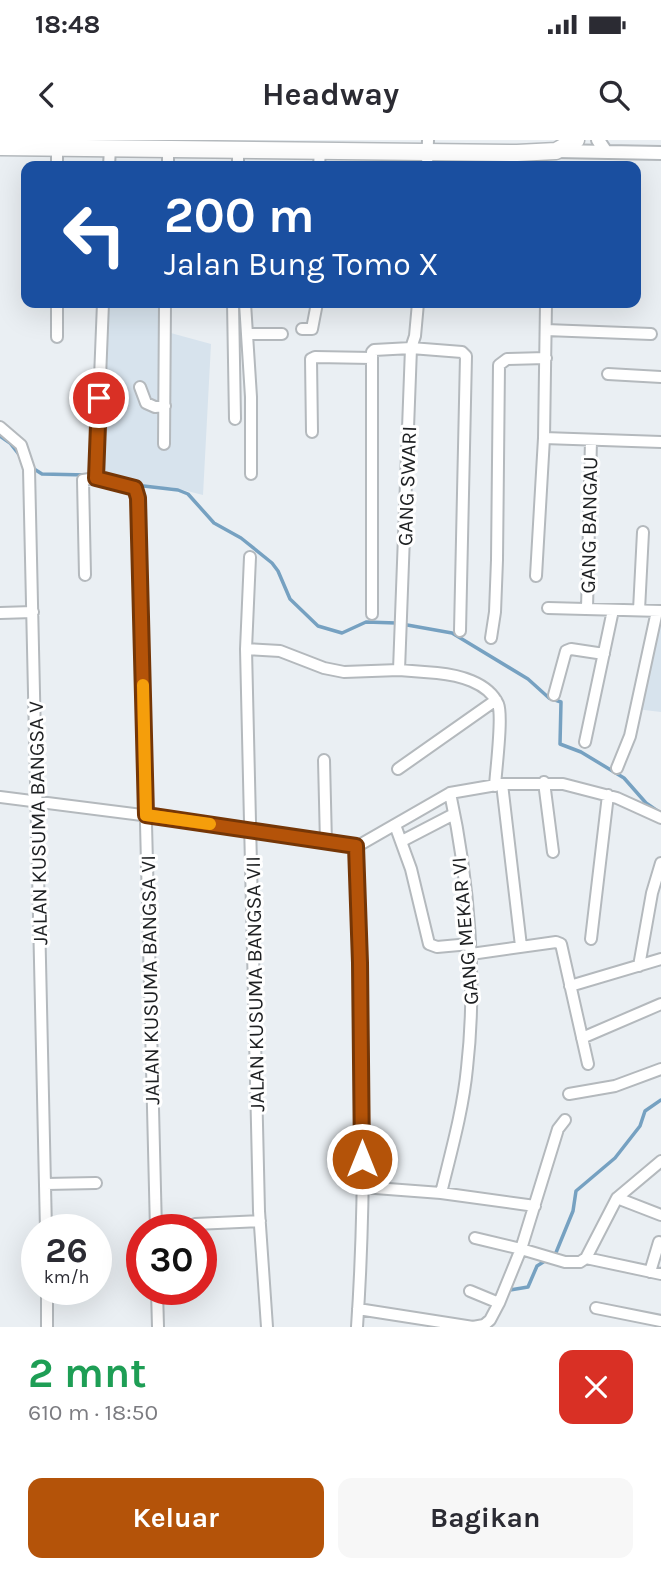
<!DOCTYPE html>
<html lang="id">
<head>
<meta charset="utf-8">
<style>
  body { margin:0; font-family:Karla,sans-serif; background:#f7f7f7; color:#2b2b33; height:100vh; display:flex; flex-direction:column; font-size:26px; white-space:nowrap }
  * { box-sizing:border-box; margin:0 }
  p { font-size:23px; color:#7c7c81 }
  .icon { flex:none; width:38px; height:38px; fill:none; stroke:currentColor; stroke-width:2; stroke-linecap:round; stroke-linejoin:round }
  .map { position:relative; height:1187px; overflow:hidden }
  .sheet { display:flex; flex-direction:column; background:#fff; flex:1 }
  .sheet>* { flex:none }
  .hud { position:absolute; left:21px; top:21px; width:620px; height:147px; border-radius:14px; box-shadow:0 7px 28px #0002; background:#1a4fa0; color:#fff; overflow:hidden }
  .speed { position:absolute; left:21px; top:1074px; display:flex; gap:14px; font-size:35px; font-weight:700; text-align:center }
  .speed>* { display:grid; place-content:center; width:91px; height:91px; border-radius:50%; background:#fff; box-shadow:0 7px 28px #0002; line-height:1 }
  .speed small { font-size:18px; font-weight:400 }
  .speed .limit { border:10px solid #d22; background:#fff; color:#111 }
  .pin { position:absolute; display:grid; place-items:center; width:60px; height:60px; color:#fff; margin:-30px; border:4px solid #fff; border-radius:50%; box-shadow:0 2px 7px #0007 }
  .me { position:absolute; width:77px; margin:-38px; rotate:0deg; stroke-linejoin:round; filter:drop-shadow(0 0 5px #0008) }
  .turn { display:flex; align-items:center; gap:24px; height:147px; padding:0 28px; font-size:32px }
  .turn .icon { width:91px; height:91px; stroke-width:2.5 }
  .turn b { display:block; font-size:49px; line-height:60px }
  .round { display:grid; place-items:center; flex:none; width:74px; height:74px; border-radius:14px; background:#f7f7f7 }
  .overview { display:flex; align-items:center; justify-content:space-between; height:119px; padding:0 28px }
  h1 { font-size:42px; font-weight:700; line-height:52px; color:#1e9e55 }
  .button { display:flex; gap:14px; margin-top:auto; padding:14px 28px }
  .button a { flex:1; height:80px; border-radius:14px; background:#b45309; color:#fff; font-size:28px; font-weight:700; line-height:80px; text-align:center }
  .button a+a { background:#f7f7f7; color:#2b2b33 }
  .status { display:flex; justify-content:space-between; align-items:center; height:49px; padding:0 35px; background:#fff; direction:ltr }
  .status svg { height:19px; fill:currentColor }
  header { display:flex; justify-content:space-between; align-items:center; height:91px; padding:0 28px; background:#fff; font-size:32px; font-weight:700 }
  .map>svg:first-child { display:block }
</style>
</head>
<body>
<div class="status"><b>18:48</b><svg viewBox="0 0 49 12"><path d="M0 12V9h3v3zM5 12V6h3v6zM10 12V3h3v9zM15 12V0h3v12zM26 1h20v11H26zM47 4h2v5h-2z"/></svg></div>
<header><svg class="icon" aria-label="back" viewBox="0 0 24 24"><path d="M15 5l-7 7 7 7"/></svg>Headway<svg class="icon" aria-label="search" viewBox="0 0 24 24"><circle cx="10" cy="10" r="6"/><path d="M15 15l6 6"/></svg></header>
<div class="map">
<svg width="661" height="1187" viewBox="0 0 661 1187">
  <rect width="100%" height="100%" fill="#eaeff3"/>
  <path fill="#d7e3ed" d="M106 163H168L167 192 211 204 203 355 171 347H147L101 332Z
    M654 481 661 482V572L636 569Z"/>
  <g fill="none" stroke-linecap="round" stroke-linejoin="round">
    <path stroke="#76a1c1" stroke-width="3.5" d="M0 296 10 303 21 317
      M31 327 42 334 87 335
      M135 345 178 350 188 354 214 383 241 398 272 423 278 431 290 459 318 486 342 493 366 482 396 483 452 493 528 539 549 558 561 562 560 604 581 612 624 638 646 663 659 672
      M555 1115 573 1071 576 1051 615 1018 640 986 645 971 661 960
      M507 1153 510 1150 528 1147 537 1126 548 1119"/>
    <defs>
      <path id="minor" d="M57 9V26
        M238 10V26
        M109 26 110 8
        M168 26V8
        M319 26 320 11
        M427 26 428 0
        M57 163V197
        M233 163 235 279
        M245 163 251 257V334
        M302 189H312L317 163
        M546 190 651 194
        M247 194H282
        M608 234 661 237
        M140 247 146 263 155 267 165 266
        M0 287 21 305 29 329 46 1090
        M312 292 311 219 315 217 372 218
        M544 298 661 302
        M164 304 165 163
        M96 338 103 163
        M250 417 246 509 259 1071 267 1187
        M85 435 83 340 96 338 135 348 138 358 156 1090
        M536 436 544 298 546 163
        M548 468 661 471
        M587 469 591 300
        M639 470 643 392
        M0 473 33 472
        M372 474V212L374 210 411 208 462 212 466 216 460 491
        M491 498 495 472 497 420 499 225 507 219 546 218
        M246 509 280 511 324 528 344 532 399 530 437 533C458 535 488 542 498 564 503 576 496 629 495 646
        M399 530 411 208 415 196 418 163
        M554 555 566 511 571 509 604 514
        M585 602 613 470
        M324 620 326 703
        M617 628 630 596 657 471
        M398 629 496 560
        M544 642 553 712
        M502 644H563L617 658 661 678
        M0 657 252 689 356 707
        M395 685 411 729 429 804 437 807 470 804
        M402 701 454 674
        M356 707C362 866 368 1028 357 1187
        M356 707 450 653 502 644 521 806
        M591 799 608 655
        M471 814 556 802 561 804 588 924
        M639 826 652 753 661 723
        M570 846 661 819
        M582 898 661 864
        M569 954 615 946 661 929
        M46 1044 96 1043
        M362 1047 441 1053 535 1066
        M441 1053C451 1012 463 970 467 928 477 840 469 740 450 653
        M617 1058 661 1075
        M195 1084 260 1081
        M475 1098 521 1109 565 1122H580L586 1118 617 1058 661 1021
        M586 1118 661 1134
        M650 1132 659 1102
        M47 1150V1187
        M157 1150 158 1187
        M470 1151 499 1163
        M596 1168 661 1181
        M358 1169 473 1187 484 1185 490 1180 499 1163 521 1109 558 989 565 980"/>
      <path id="major" d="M598 0 606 12
        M556 11 661 13"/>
      <path id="highway" d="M0 7 517 13 556 11 576 0"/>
    </defs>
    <use href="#minor" stroke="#b4b9bd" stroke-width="14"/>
    <use href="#major" stroke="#b4b9bd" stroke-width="16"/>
    <use href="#highway" stroke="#b4b9bd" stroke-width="19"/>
    <use href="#minor" stroke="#fff" stroke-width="10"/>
    <use href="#major" stroke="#fff" stroke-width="12"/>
    <use href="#highway" stroke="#fff" stroke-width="16"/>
  </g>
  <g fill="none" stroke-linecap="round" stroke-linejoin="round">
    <defs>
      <path id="route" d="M99 258 96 338 135 348 138 358 146 675 356 706 360 823 362 1019"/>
    </defs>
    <use href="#route" stroke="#753606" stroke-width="18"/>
    <use href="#route" stroke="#b45309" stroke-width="12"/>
    <path stroke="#f59e0b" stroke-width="12" d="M143 545 146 675 210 684"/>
  </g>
  <g text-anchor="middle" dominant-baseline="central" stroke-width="6" stroke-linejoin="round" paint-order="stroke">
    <g font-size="21" fill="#1e2022" stroke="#fff">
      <text transform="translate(407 346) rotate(-88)">GANG SWARI</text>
      <text transform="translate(589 385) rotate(-89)">GANG BANGAU</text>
      <text transform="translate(38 683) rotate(-91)">JALAN KUSUMA BANGSA V</text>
      <text transform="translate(465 791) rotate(-95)">GANG MEKAR VI</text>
      <text transform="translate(150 840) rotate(-91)">JALAN KUSUMA BANGSA VI</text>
      <text transform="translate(255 844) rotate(-91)">JALAN KUSUMA BANGSA VII</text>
    </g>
  </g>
</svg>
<div class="speed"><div>26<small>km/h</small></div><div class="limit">30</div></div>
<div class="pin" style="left:99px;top:258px;background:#d93025"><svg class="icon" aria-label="arrive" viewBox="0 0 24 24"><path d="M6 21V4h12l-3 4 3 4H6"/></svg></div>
<svg class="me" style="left:362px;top:1019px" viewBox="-20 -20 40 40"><circle r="17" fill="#b45309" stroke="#fff" stroke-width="3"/><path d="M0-11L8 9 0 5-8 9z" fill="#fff"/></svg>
<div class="hud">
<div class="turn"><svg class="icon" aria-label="left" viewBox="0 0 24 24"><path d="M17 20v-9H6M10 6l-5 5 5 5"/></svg><div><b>200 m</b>Jalan Bung Tomo X</div></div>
</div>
</div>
<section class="sheet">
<div class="overview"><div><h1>2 mnt</h1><p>610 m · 18:50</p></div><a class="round" style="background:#d93025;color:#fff"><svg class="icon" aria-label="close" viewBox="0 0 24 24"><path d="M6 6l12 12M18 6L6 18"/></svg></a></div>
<div class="button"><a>Keluar</a><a>Bagikan</a></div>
</section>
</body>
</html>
